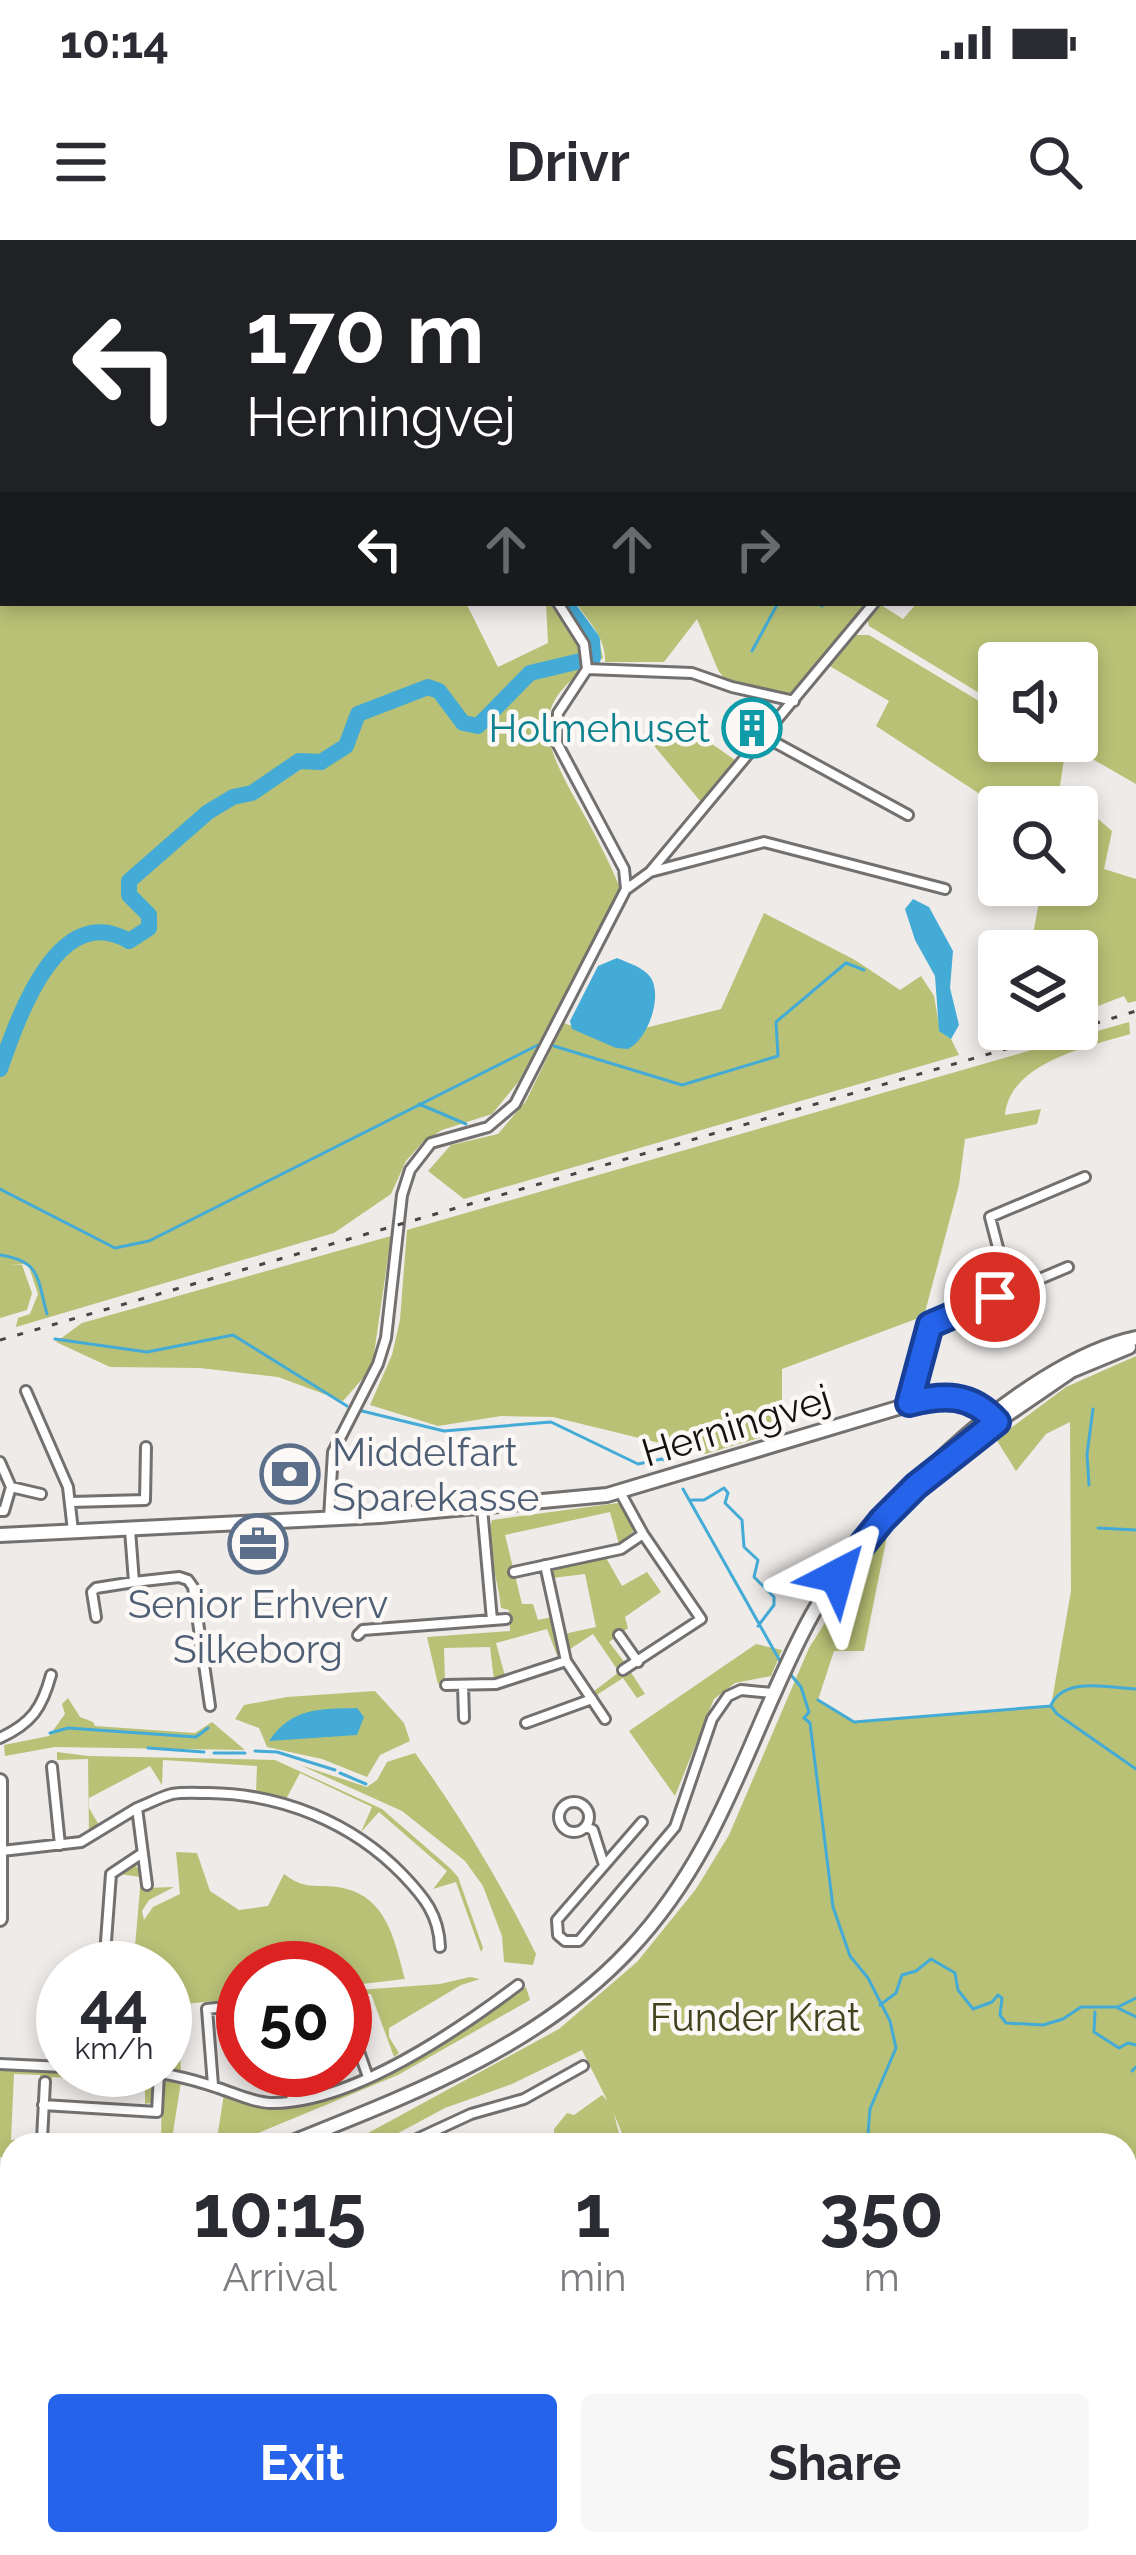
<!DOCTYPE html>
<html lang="en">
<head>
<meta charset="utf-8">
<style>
  body { margin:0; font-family:Raleway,sans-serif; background:#f7f7f7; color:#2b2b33; height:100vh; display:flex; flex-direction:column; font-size:45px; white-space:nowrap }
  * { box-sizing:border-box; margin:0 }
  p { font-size:39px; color:#7c7c81 }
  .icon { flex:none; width:66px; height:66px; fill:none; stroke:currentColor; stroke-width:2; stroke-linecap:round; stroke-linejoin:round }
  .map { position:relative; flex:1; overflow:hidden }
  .sheet { position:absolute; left:0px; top:1893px; width:1137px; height:423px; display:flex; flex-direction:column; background:#fff; border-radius:36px 36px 0 0; box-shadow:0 6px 18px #0003 }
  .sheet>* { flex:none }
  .hud { position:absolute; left:0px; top:0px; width:1137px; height:366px; box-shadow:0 6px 18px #0003; background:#202124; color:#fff; overflow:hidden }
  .controls { position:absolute; left:978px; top:402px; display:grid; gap:24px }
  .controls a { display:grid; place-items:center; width:120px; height:120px; border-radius:12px; background:#fff; box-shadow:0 6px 18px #0003; font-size:60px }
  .speed { position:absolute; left:36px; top:1701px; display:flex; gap:24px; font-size:60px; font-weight:700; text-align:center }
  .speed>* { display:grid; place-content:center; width:156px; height:156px; border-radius:50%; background:#fff; box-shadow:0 6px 18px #0003; line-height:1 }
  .speed small { font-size:30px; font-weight:400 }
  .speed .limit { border:18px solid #d22; background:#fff; color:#111 }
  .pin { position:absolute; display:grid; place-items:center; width:102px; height:102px; color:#fff; margin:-51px; border:6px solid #fff; border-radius:50%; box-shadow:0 3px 12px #0007 }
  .me { position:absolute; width:132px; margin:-66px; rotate:39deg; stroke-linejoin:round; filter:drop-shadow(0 0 9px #0008) }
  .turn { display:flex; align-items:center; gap:42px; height:252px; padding:0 48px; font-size:54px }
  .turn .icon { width:156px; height:156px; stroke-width:2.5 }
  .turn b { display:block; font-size:84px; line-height:102px }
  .lanes { display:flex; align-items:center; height:114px; padding:0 48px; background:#0003; justify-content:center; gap:60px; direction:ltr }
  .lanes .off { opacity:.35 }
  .eta { display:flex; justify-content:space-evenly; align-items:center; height:204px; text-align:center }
  .eta b { font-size:72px; font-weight:700; line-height:84px }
  .primary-button { display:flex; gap:24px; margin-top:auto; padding:24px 48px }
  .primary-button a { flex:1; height:138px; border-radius:12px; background:#2563eb; color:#fff; font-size:48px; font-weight:700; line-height:138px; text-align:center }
  .primary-button a+a { background:#f7f7f7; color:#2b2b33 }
  .status { display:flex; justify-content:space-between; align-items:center; height:84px; padding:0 60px; background:#fff; direction:ltr }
  .status svg { height:33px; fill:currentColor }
  header { display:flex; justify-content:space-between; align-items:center; height:156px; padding:0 48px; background:#fff; font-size:54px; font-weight:700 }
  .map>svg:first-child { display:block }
</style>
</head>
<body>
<div class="status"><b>10:14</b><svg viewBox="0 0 49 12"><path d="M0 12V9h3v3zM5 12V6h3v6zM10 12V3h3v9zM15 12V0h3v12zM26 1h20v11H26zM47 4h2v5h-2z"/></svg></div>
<header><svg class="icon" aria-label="menu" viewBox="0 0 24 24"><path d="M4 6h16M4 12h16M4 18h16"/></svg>Drivr<svg class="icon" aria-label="search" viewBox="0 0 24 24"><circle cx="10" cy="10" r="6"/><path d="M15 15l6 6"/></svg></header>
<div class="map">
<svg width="1136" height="2315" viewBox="0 0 1136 2315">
  <rect width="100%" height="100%" fill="#eeebe9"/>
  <path fill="#b9c176" d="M0 0H17L3 3 2 11 3 363H466L498 427 548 403 546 363H567L598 396 603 418C527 462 541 498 578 564 594 592 608 619 620 648L519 841 492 874 442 890 423 902 406 921 391 954 334 993 16 1087 18 1078 30 1074 38 1054 28 1024 10 1025H22L32 1053 27 1070 0 1078Z
    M23 0H687V3H18Z
    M792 0H1136V544L1061 501H1077V423H999V465L869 386 867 378 878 363 903 379 917 363H1134V3Z
    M576 363H871L793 456 729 445 718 430 697 379 664 422H605C606 398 589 382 576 363Z
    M856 395H869L999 473V501H1046L1065 512 1060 546 1112 591 1104 629 1136 639V761L1128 763 1124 756 1077 774V711H1030L1042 645H1077V567H999V631L982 627 995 564 876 486 889 461 828 425Z
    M680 482 738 522 701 562 650 501Z
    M764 673 855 720 900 750 921 736 934 756 940 791 951 799 959 815 464 959 428 931 451 905 498 894 526 861 564 783 630 808 641 789 721 769Z
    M1129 782 1130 794C1088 807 1010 822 1005 875L1041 869 1037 884 965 899 959 945 924 1076 782 1129V1191L705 1214 553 1177 501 1176 438 1186 370 1165 392 1115 400 1080 407 990Z
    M391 996 372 1128 343 1161 278 1137 200 1128 110 1127 56 1102 82 1083Z
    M1136 1116V2160L1125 2153V1905H627L614 1874 622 1905H554V1889L567 1873 574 1875 602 1855 607 1860 582 1810 512 1844 445 1868 376 1905H346L559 1789 637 1722 696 1649 729 1595 809 1408 838 1362 887 1296 864 1411H834L818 1460 854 1482 1051 1466 1071 1351 1070 1182 1046 1194 1016 1231 996 1199 1066 1147Z
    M618 1263 636 1289 619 1304 610 1272 505 1295 522 1364H533L538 1380 552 1377 558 1418 547 1389 496 1403 505 1436 494 1440 490 1407 444 1408 445 1442 438 1444 427 1397 510 1391 509 1370 501 1368C499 1341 484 1307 492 1280Z
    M605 1316 622 1346 647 1332 661 1352 625 1377 628 1388 609 1402 625 1423 620 1427 624 1433 630 1431 645 1454 637 1458 623 1438 595 1456 593 1452 619 1432 593 1394 567 1411 564 1394 596 1387 585 1334 552 1338 554 1327Z
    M756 1404 782 1410 771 1436 735 1443 714 1459 675 1556 629 1491Z
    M375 1451 404 1483 410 1501 380 1515 367 1537 322 1519 267 1507 259 1488 235 1479 244 1465 287 1457Z
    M68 1458 80 1477 93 1482 95 1486 195 1493 212 1482 245 1510 55 1507 5 1516 4 1505 49 1496 65 1474 62 1464Z
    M57 1512 88 1516 275 1520 382 1569 451 1629 458 1637 483 1708 481 1712 456 1642 433 1649 447 1631 379 1572 361 1592 372 1567 300 1533 286 1559 256 1553 257 1526 163 1520 162 1545 150 1526 89 1558V1568L99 1585 89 1593 88 1519 57 1520Z
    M415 1513C463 1580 499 1640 536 1714L533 1725 504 1722 502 1696 483 1646 465 1621 402 1571 300 1525 367 1547 377 1540 387 1522Z
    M176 1612 197 1613 210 1651 239 1670 268 1666 284 1634C305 1650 313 1644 337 1647 387 1654 394 1699 405 1739L345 1746V1728H243V1758L176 1765 181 1830 165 1828 170 1770 165 1769V1728H110L112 1718H134L141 1637 119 1634 134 1624 141 1632 144 1648 174 1647 149 1660 142 1671 144 1680 153 1667 180 1654Z
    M470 1737 480 1739 461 1745 389 1788V1797L399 1813 394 1817 371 1754H345V1751L440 1744Z
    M526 1747 530 1760 398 1835 229 1905H216L224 1854 268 1868 343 1852 463 1791Z
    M0 1828 152 1841 151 1863 145 1864V1841L52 1837V1842L40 1840V1835L14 1834 11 1900 48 1897 161 1903 162 1841 181 1842 171 1905H12V1918L0 1917Z
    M1125 2242 1136 2245V2315H977L955 2304H1125Z
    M416 2304H658L672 2315H394Z"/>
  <path fill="#43abd5" d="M913 659 929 667 953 711 950 748 959 785 951 799 939 791 935 736 915 700 905 669Z
    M617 718C628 723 644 727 651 738 663 758 647 800 628 809L616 808 572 789 570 781 598 726Z
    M357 1468 364 1477 357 1495 269 1501C292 1467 320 1469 357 1468Z"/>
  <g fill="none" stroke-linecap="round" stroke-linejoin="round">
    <path stroke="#43abd5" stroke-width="3" d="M827 3 834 0
      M1134 82 1136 83
      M0 346 3 344
      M817 363 822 366 824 363
      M752 411 778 363
      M554 806 682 845 778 816 776 782 846 723 864 730
      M419 864 466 884
      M0 949 115 1008 149 1001 538 805
      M0 1015C41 1021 37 1038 47 1074
      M55 1099 147 1112 233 1095 347 1166
      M362 1171 444 1191 551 1182 638 1224 662 1219 668 1222
      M1089 1245 1087 1214 1093 1169
      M683 1249 780 1421
      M690 1260H704L724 1248 728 1253 725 1263 742 1280 744 1307 758 1320 754 1337 774 1357V1365L758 1386
      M1098 1288 1136 1290
      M791 1435 801 1447 809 1472 804 1478 810 1483 833 1667 850 1716 868 1738 890 1781 896 1808 870 1869 867 1905
      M818 1460 854 1482 1051 1466 1057 1474 1136 1529
      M1051 1465C1065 1436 1108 1448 1136 1449
      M50 1493 68 1488 196 1497 208 1488
      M148 1508 204 1512
      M255 1511 277 1512 335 1530
      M214 1513H245
      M340 1533 366 1544
      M880 1765 896 1753 902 1735 916 1731 931 1719 955 1733 958 1750 973 1769 992 1762 998 1755 1002 1758 1000 1775 1006 1783 1043 1785 1063 1779 1081 1767H1118L1136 1758
      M1118 1768 1136 1777
      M1095 1772 1094 1792 1119 1808 1128 1803 1136 1805
      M1132 1831 1136 1827
      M1125 2044 1136 2041
      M1125 2114 1136 2130
      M0 2187 12 2192
      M313 2304 331 2315"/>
    <path stroke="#43abd5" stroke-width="16" d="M969 3H978
      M1134 65 1136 66
      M0 829C18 778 58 659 129 701L149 688V675L129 655V641L208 572 233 557 252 553 299 521 321 522 346 506 358 474 428 447 439 451 463 483 478 486 530 433 593 418 592 400 565 363"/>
    <defs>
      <path id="street" d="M693 0V3
        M587 429 692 433 732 447 794 461
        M765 497 908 575
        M650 632 874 363
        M628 648 650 632 764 602 945 649
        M1009 1050 990 977 1085 937
        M26 1151 68 1247 73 1291
        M909 1163 930 1085 1068 1027
        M0 1222 11 1247 4 1271H0
        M11 1247 41 1254
        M620 1252 643 1294 701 1379 623 1430
        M71 1262 145 1260 146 1207
        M482 1268 492 1380
        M329 1278 333 1212 378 1124 386 1098 402 955 410 930 431 903 488 887 515 864 626 649 624 629 557 503 558 473 587 429 584 404 558 363
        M545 1325 566 1421 605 1479
        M514 1332 621 1309 643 1294
        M134 1342 179 1337 188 1340 193 1347 210 1466
        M96 1377 92 1352 96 1348 134 1342 130 1290
        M358 1395 363 1390 506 1379
        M619 1395 638 1422
        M446 1445 496 1444 566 1421
        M463 1445 464 1478
        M526 1483 592 1459
        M0 1498C32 1483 42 1468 51 1435
        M52 1527 60 1605
        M559 1577a15 15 0 1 1 30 0a15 15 0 1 1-30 0Z
        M137 1568C148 1564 160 1557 172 1554 183 1552 197 1553 209 1553 281 1554 352 1582 403 1635 424 1657 439 1675 440 1707
        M642 1582 557 1680 558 1695 565 1701H579L675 1587 712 1479 728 1456 741 1450 773 1453
        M586 1587 593 1590 604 1625
        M2 1611 81 1602 137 1568 147 1645
        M104 1728 111 1634 141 1614
        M345 1763 360 1757
        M345 1772 368 1837
        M50 1809 51 1765
        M0 1824 63 1827
        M128 1830C159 1831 189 1838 218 1848 234 1853 255 1863 271 1863 350 1864 457 1791 518 1745
        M287 1830 292 1860
        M213 1845 207 1769 243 1765
        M43 1865 157 1872 159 1833
        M42 1899 45 1842
        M404 1905 471 1874 524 1859 583 1826
        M0 2200 12 2206
        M523 2304 531 2315
        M614 2315 625 2304
        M762 2315 763 2313"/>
      <path id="secondary" d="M1001 1179 1071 1131 1129 1107
        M0 1295 380 1276 607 1255 931 1158 973 1162 996 1181
        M0 1541V1679
        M285 1905C407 1856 538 1808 630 1709 722 1611 747 1498 807 1384 861 1281 1021 1122 1136 1098
        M0 2046 12 2036"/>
    </defs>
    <use href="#street" stroke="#73716f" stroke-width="14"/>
    <use href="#secondary" stroke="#73716f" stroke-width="18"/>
    <use href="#street" stroke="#fff" stroke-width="8"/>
    <use href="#secondary" stroke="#fff" stroke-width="12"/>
    <path stroke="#494746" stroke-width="3" stroke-dasharray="6 12" stroke-linecap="butt" d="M1077 789 1136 771
      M0 1100 1075 789"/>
  </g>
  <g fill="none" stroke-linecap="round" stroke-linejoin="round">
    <defs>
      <path id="route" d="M837 1336 882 1280 916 1246 997 1182C971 1153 944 1154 909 1163L930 1085 995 1057"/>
    </defs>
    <use href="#route" stroke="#184099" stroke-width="30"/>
    <use href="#route" stroke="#2563eb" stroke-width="21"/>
  </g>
  <defs>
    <symbol id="building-ring" viewBox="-11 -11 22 22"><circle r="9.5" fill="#fbf8f6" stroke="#0f9aa8" stroke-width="1.5"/><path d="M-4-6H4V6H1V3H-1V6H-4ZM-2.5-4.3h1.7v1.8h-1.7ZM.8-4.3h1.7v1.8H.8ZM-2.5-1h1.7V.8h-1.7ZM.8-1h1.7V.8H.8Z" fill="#0f9aa8"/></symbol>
    <symbol id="bank-ring" viewBox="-11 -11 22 22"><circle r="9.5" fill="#fbf8f6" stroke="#5c6f8a" stroke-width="1.5"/><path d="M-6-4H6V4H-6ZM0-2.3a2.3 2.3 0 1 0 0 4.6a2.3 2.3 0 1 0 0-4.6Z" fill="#5c6f8a"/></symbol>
    <symbol id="office-ring" viewBox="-11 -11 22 22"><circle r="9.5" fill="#fbf8f6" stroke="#5c6f8a" stroke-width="1.5"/><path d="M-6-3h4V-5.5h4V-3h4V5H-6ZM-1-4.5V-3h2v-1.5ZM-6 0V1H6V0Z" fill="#5c6f8a"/></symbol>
  </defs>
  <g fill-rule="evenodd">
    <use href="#building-ring" x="719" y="455" width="66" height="66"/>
    <use href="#bank-ring" x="257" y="1201" width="66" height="66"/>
    <use href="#office-ring" x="225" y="1271" width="66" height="66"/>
  </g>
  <g text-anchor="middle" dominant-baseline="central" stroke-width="9" stroke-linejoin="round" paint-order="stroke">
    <g font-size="39" fill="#0d838f" stroke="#fbf8f6" text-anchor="end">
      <text x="710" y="488">Holmehuset</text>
    </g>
    <g font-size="39" fill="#131211" stroke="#fbf8f6">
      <text transform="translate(736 1185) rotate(-17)">Herningvej</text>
    </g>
    <g font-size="39" fill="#4e5e75" stroke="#fbf8f6" text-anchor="start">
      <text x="332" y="1212">Middelfart<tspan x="332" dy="45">Sparekasse</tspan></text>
      <text x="258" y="1364" text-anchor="middle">Senior Erhverv<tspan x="258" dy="45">Silkeborg</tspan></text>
    </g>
    <g font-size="39" fill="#40431e" stroke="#fbf8f6">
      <text x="755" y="1777">Funder Krat</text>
    </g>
  </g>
</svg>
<div class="controls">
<a><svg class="icon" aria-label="sound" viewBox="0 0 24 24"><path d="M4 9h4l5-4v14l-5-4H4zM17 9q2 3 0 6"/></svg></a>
<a><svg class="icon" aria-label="search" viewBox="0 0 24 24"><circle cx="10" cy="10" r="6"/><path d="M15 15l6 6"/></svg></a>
<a><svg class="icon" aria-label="layers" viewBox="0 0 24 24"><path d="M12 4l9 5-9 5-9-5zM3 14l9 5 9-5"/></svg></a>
</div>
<div class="speed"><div>44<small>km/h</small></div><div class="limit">50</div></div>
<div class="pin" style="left:995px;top:1057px;background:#d93025"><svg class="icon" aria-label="arrive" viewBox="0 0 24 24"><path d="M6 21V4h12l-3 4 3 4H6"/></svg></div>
<svg class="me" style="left:837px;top:1336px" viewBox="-20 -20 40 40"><path d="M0-17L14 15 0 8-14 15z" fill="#2563eb" stroke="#fff" stroke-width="4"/></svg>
<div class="hud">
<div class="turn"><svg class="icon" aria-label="left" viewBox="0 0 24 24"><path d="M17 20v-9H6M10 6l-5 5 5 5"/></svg><div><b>170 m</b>Herningvej</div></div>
<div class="lanes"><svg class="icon" aria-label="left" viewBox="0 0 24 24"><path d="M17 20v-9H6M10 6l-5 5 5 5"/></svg><svg class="icon off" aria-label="ahead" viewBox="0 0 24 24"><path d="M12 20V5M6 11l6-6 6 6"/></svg><svg class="icon off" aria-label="ahead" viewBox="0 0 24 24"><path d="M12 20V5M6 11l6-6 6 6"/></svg><svg class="icon off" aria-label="right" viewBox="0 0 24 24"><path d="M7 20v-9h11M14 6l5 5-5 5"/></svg></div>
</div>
<section class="sheet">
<div class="eta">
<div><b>10:15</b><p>Arrival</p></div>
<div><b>1</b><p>min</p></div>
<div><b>350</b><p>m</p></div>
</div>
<div class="primary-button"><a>Exit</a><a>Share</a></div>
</section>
</div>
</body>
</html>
